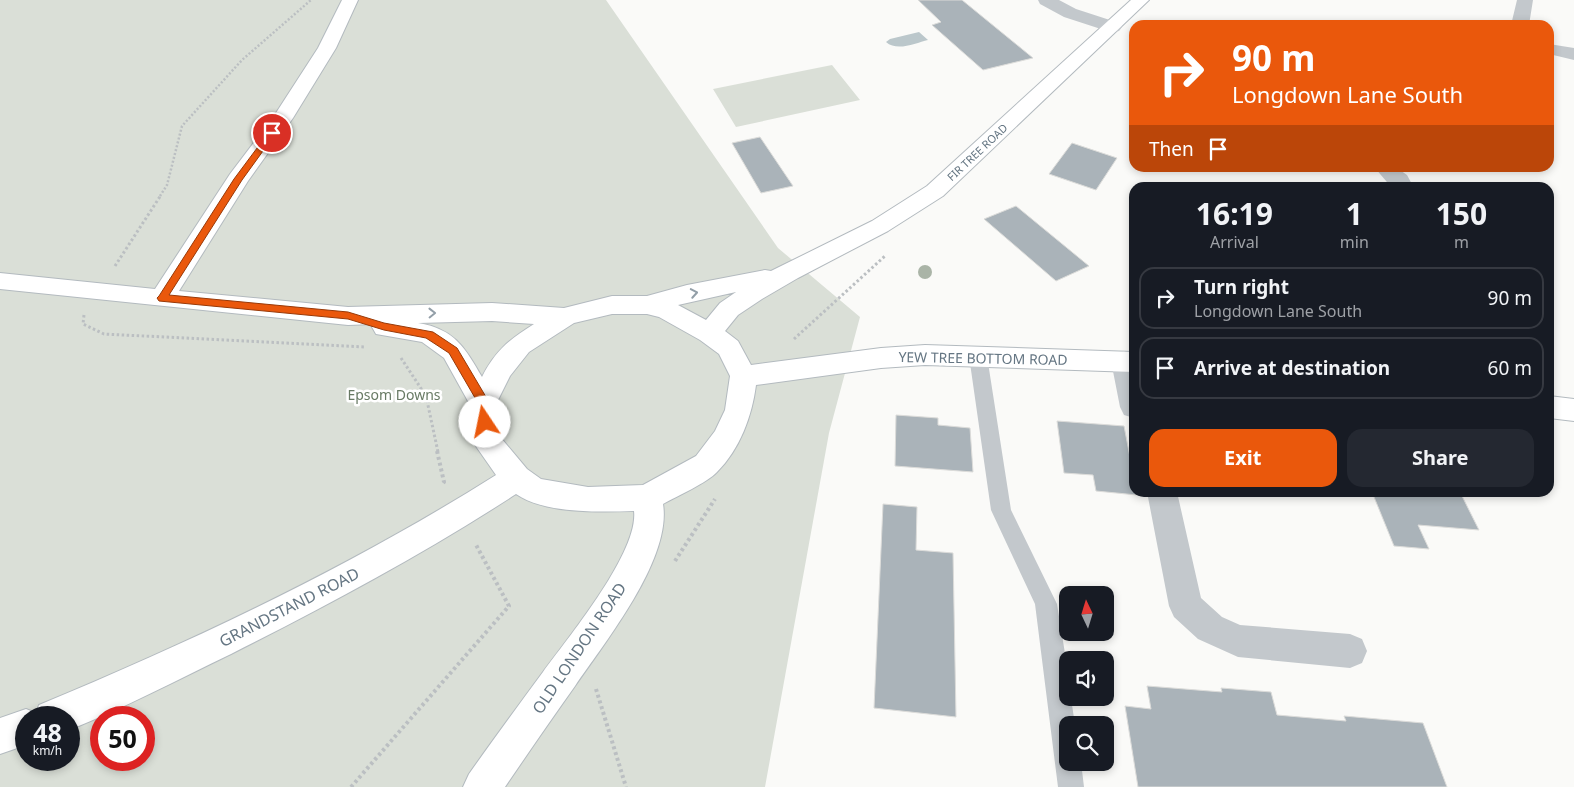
<!DOCTYPE html>
<html lang="en">
<head>
<meta charset="utf-8">
<style>
  body { margin:0; font-family:"Noto Sans",sans-serif; background:#242831; color:#f1f3f6; height:100vh; display:flex; flex-direction:column; font-size:19px; white-space:nowrap }
  * { box-sizing:border-box; margin:0 }
  p { font-size:16px; color:#9ea1a6 }
  .icon { flex:none; width:28px; height:28px; fill:none; stroke:currentColor; stroke-width:2; stroke-linecap:round; stroke-linejoin:round }
  .map { position:relative; flex:1; overflow:hidden }
  .side { position:absolute; left:1129px; top:182px; width:425px; height:315px; display:flex; flex-direction:column; background:#171b24; border-radius:15px; box-shadow:0 2px 8px #0003 }
  .side>* { flex:none }
  .top-card { position:absolute; left:1129px; top:20px; width:425px; height:152px; border-radius:15px; box-shadow:0 2px 8px #0003; background:#ea580c; color:#fff; overflow:hidden }
  .needle { width:32px; rotate:356deg }
  .fabs { position:absolute; left:1059px; top:586px; display:grid; gap:10px }
  .fabs a { display:grid; place-items:center; width:55px; height:55px; border-radius:10px; background:#171b24; box-shadow:0 2px 8px #0003; font-size:25px }
  .speed { position:absolute; left:15px; top:706px; display:flex; gap:10px; font-size:25px; font-weight:700; text-align:center }
  .speed>* { display:grid; place-content:center; width:65px; height:65px; border-radius:50%; background:#171b24; box-shadow:0 2px 8px #0003; line-height:1 }
  .speed small { font-size:12px; font-weight:400 }
  .speed .limit { border:8px solid #d22; background:#fff; color:#111 }
  .pin { position:absolute; display:grid; place-items:center; width:42px; height:42px; color:#fff; margin:-21px; border:2px solid #fff; border-radius:50%; box-shadow:0 1px 5px #0007 }
  .me { position:absolute; width:55px; margin:-28px; rotate:349deg; stroke-linejoin:round; filter:drop-shadow(0 0 4px #0008) }
  .turn { display:flex; align-items:center; gap:18px; height:105px; padding:0 20px; font-size:22px }
  .turn .icon { width:65px; height:65px; stroke-width:2.5 }
  .turn b { display:block; font-size:35px; line-height:42px }
  .then { display:flex; align-items:center; height:48px; padding:0 20px; background:#0003; gap:10px; font-size:19px }
  .eta { display:flex; justify-content:space-evenly; align-items:center; height:85px; text-align:center }
  .eta b { font-size:30px; font-weight:700; line-height:35px }
  .cta { display:flex; gap:10px; margin-top:auto; padding:10px 20px }
  .cta a { flex:1; height:58px; border-radius:15px; background:#ea580c; color:#fff; font-size:20px; font-weight:700; line-height:58px; text-align:center }
  .cta a+a { background:#242831; color:#f1f3f6 }
  ul { padding:0; list-style:none }
  li { display:flex; align-items:center; gap:15px; height:62px; margin:0 10px 8px; padding:0 10px; border:2px solid #363941; border-radius:15px }
  li div { flex:1 }
  li b { display:block; font-size:19px }
  li em { font-style:normal }
  .map>svg:first-child { display:block }
</style>
</head>
<body>
<div class="map">
<svg width="1574" height="787" viewBox="0 0 1574 787">
  <rect width="100%" height="100%" fill="#fafaf8"/>
  <path fill="#dadfd7" fill-rule="evenodd" d="M0 0H606L778 248 860 317 829 433 765 787H0ZM26 718H69V760H26ZM101 718H144V760H101Z
    M832 65 860 100 736 127 713 89Z"/>
  <path fill="#bbc7cb" d="M919 32 928 40C916 43 897 52 886 42L890 39Z"/>
  <path fill="#aab3b9" stroke="#dcdcda" d="M918 0H962L1033 58 983 70 932 25 941 22Z
    M760 137 793 186 761 193 732 143Z
    M1072 143 1117 158 1096 190 1049 174Z
    M1016 206 1089 266 1056 281 984 219Z
    M896 415 938 418V425L970 428 973 472 895 466Z
    M1057 421 1124 426 1134 478V492H1137V495L1096 491 1093 475 1064 473Z
    M1372 492H1460L1479 530 1418 525 1429 549 1394 546Z
    M883 504 917 507 916 550 953 553 956 717 874 708Z
    M1147 686 1222 692 1221 688 1271 692 1277 715 1346 721 1344 716 1423 723 1447 787H1138L1125 706 1151 709Z"/>
  <g fill="none" stroke-linecap="round" stroke-linejoin="round">
    <defs>
      <path id="secondary" d="M342 0H358L336 48 293 118 248 181 179 291 348 307 492 303 564 308 612 296H647L687 285 765 270 771 271 872 221 927 186 1131 0H1149L943 196 888 231 798 278 762 299 738 315 725 331 738 341 751 365 881 348 925 345 1134 352V372L925 365 881 368 756 385C752 416 740 449 717 472 707 483 677 496 663 504 672 559 605 642 575 686 551 720 528 753 505 787H463L469 774C493 740 518 706 543 672 568 638 639 552 634 511 599 512 545 514 516 494 424 554 328 605 231 654 177 680 124 708 69 730V718H26V745L0 754V718L26 709 36 713 39 705C196 640 352 566 496 475L473 442 469 403 444 358 422 342 376 334 372 327 374 324 348 325 0 289V273L155 289 230 174 274 116 318 48ZM736 292 720 303 706 320 678 305ZM612 314H647L659 317 700 340 719 354 730 376 725 410 715 431 696 456 643 485 588 487 541 479 527 469 501 438 497 402 510 376 529 352 574 323ZM492 321 534 324C510 339 495 351 482 377 465 348 455 329 418 323Z
        M1549 396 1574 399V421L1549 418Z"/>
    </defs>
    <use href="#secondary" stroke="#b3babf" stroke-width="2"/>
    <path stroke="#bbbfc2" stroke-width="2.5" stroke-dasharray="2 2" stroke-linecap="butt" d="M160 196 167 185 182 126 242 60 311 0"/>
    <path stroke="#bbbfc2" stroke-width="3" stroke-dasharray="2.5 2.5" stroke-linecap="butt" d="M115 266 161 195
      M84 315 83 324 104 334 365 347
      M794 339 885 256
      M401 358 426 396 438 452"/>
    <path stroke="#bbbfc2" stroke-width="4" stroke-dasharray="3 3" stroke-linecap="butt" d="M437 451 444 482 442 484
      M675 561 715 499
      M596 689 626 787
      M351 787 509 606 475 543"/>
    <path fill="#c3c8cc" fill-rule="evenodd" d="M978 349 984 351 987 356 1011 510 1057 604 1068 672V698H1071L1075 725H1068V762H1081L1084 787H1058L1035 604 991 510 969 356 972 351Z"/>
    <path fill="#c3c8cc" fill-rule="evenodd" d="M1038 0H1059L1076 9 1119 23 1122 27 1119 31 1113 32 1107 31 1064 17 1040 4Z
      M1517 0H1533L1529 25H1511Z
      M1549 44 1574 48V60L1549 54Z
      M1375 168H1397L1407 175 1414 188H1392Z
      M1124 351 1134 355V418L1124 415 1120 407 1111 361 1115 354Z
      M1147 492H1177L1201 598 1222 617 1240 625 1350 634 1362 639 1367 651 1362 663 1350 668 1238 657 1198 639 1174 617 1169 606Z"/>
    <use href="#secondary" fill="#fff" fill-rule="evenodd"/>
  </g>
  <circle fill="#aab4a7" cx="925" cy="272" r="7"/>
  <defs><path id="oneway-chevron" d="M-2-3.5L2.5 0L-2 3.5" fill="none" stroke-width="1.6" stroke-linecap="round" stroke-linejoin="round" transform="scale(1.25)"/></defs>
  <g stroke="#939fa8">
    <use href="#oneway-chevron" transform="translate(694 293) rotate(-10)"/>
    <use href="#oneway-chevron" transform="translate(432 313) rotate(-1)"/>
  </g>
  <path fill="#ea580c" stroke="#983908" d="M269 132 276 133 242 180 169 295 348 312 384 323 433 332 457 348 489 402 491 422 489 426H481L478 403 449 353 426 338 384 330 348 319 159 301 157 298 159 296 234 179Z"/>
  <g text-anchor="middle" dominant-baseline="central" stroke-width="5" stroke-linejoin="round" paint-order="stroke">
    <g font-size="11" fill="#657683" stroke="#fff">
      <text transform="translate(977 152) rotate(-43)">FIR TREE ROAD</text>
    </g>
    <g font-size="14" fill="#657683" stroke="#fff">
      <text transform="translate(983 358) rotate(1)">YEW TREE BOTTOM ROAD</text>
    </g>
    <g font-size="14" fill="#687a64" stroke="#fff">
      <text x="394" y="394">Epsom Downs</text>
    </g>
    <g font-size="16" fill="#657683" stroke="#fff">
      <text transform="translate(289 607) rotate(-27)">GRANDSTAND ROAD</text>
      <text transform="translate(579 648) rotate(-56)">OLD LONDON ROAD</text>
    </g>
  </g>
</svg>
<div class="fabs">
<a><svg class="needle" viewBox="-14 -14 28 28"><path d="M0-13l5 13h-10z" fill="#e53935"/><path d="M0 13l5-13h-10z" fill="#9ea1a6"/></svg></a>
<a><svg class="icon" aria-label="sound" viewBox="0 0 24 24"><path d="M4 9h4l5-4v14l-5-4H4zM17 9q2 3 0 6"/></svg></a>
<a><svg class="icon" aria-label="search" viewBox="0 0 24 24"><circle cx="10" cy="10" r="6"/><path d="M15 15l6 6"/></svg></a>
</div>
<div class="speed"><div>48<small>km/h</small></div><div class="limit">50</div></div>
<div class="pin" style="left:272px;top:133px;background:#d93025"><svg class="icon" aria-label="arrive" viewBox="0 0 24 24"><path d="M6 21V4h12l-3 4 3 4H6"/></svg></div>
<svg class="me" style="left:485px;top:422px" viewBox="-20 -20 40 40"><circle r="19" fill="#fff"/><path d="M0-13L10 11 0 6-10 11z" fill="#ea580c"/></svg>
<div class="top-card">
<div class="turn"><svg class="icon" aria-label="right" viewBox="0 0 24 24"><path d="M7 20v-9h11M14 6l5 5-5 5"/></svg><div><b>90 m</b>Longdown Lane South</div></div>
<div class="then">Then<svg class="icon" aria-label="arrive" viewBox="0 0 24 24"><path d="M6 21V4h12l-3 4 3 4H6"/></svg></div>
</div>
<section class="side">
<div class="eta">
<div><b>16:19</b><p>Arrival</p></div>
<div><b>1</b><p>min</p></div>
<div><b>150</b><p>m</p></div>
</div>
<ul>
<li><svg class="icon" aria-label="right" viewBox="0 0 24 24"><path d="M7 20v-9h11M14 6l5 5-5 5"/></svg><div><b>Turn right</b><p>Longdown Lane South</p></div><em>90 m</em></li>
<li><svg class="icon" aria-label="arrive" viewBox="0 0 24 24"><path d="M6 21V4h12l-3 4 3 4H6"/></svg><div><b>Arrive at destination</b></div><em>60 m</em></li>
</ul>
<div class="cta"><a>Exit</a><a>Share</a></div>
</section>
</div>
</body>
</html>
